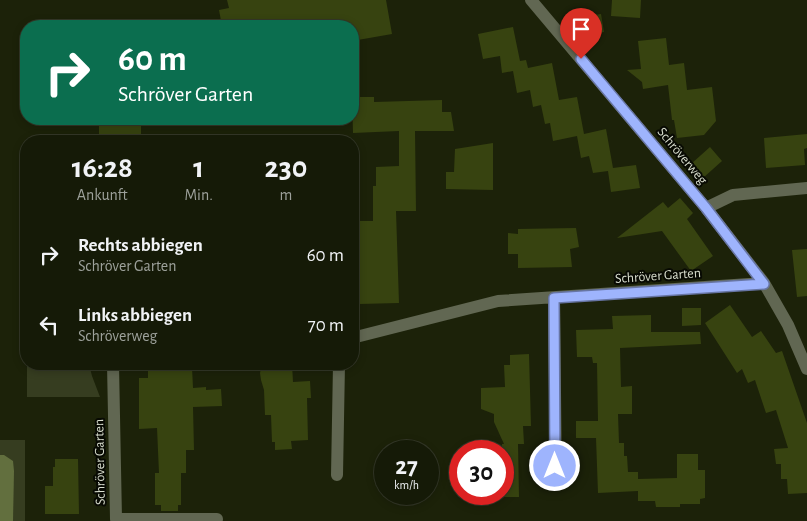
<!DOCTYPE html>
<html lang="de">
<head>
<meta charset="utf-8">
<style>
  body { margin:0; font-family:"Alegreya Sans",sans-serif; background:#1e2311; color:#f1f3f6; height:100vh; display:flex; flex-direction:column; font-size:19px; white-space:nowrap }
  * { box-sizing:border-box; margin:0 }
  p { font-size:16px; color:#9da19b }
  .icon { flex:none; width:28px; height:28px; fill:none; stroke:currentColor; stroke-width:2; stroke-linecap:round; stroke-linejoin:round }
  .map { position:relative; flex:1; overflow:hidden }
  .details { position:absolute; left:20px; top:135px; width:339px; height:235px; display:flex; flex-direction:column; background:#151a07; border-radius:20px; box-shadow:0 2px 8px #0003,0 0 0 1px #343828 }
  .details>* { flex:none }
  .banner { position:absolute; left:20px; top:20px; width:339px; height:105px; border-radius:20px; box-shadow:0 2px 8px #0003,0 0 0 1px #343828; background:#0b6e4f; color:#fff; overflow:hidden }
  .speed { position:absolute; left:374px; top:440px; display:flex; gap:10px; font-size:25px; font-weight:700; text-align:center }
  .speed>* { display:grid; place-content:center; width:65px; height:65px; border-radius:50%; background:#151a07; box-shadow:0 2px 8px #0003,0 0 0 1px #343828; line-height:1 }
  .speed small { font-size:12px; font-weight:400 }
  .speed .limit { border:8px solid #d22; background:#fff; color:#111 }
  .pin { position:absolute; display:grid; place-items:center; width:42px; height:42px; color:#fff; margin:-51px -21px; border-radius:50% 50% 50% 0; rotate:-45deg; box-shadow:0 0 5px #0007 }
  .pin .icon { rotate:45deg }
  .me { position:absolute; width:55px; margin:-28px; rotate:0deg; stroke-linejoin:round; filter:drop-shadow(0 0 4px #0008) }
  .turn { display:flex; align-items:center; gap:18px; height:105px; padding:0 15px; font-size:22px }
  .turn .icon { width:65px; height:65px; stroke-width:2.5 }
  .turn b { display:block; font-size:35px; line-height:42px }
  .eta { display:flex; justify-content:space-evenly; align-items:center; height:85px; text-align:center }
  .eta b { font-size:30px; font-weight:700; line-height:35px }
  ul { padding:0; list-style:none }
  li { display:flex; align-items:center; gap:15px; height:70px; padding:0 15px }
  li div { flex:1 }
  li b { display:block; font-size:19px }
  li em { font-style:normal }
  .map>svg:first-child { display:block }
</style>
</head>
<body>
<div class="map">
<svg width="807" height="521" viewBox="0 0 807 521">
  <rect width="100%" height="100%" fill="#1c2209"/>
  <path fill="#363d20" d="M27 364H89L92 376 100 397H27Z
    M0 440H25V521H0Z"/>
  <path fill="#626f3e" d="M0 455H4L13 461 14 471 13 521H0Z"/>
  <path fill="#374310" d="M227 0H386L392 34 352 41V26H222L219 10 229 8Z
    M612 0H641L640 18 611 16Z
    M601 14 604 32 586 35 583 17Z
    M513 27 520 61 526 60 528 68 552 63 559 100 577 97 584 134 606 129 613 168 636 165 640 188 611 192 608 171 593 173 589 156 581 158 577 136 553 141 550 123 545 124 541 105 533 107 530 90 517 93 513 71 502 73 500 56 483 59 478 34Z
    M666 38 669 65 684 63 687 90 712 87 716 121 704 135 677 138 674 120H672L668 85 643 89 642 82 627 70 641 69 638 41Z
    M352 97H374V102L442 100V112H451L454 131H415L416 211H396L399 303 359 304 358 221H373V186H376V167L399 166V131L353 133Z
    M99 119H141V141H110V138H99Z
    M807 134V148L804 149 805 165 766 168 764 138Z
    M493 143V190L446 189V172H454L455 149Z
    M710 147 722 161 703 178 691 164Z
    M680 198 693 213 687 219 713 256 691 271 662 231 617 238 663 202 668 208Z
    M576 228 579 247 570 249 572 267 518 268V254H508V233L518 234V229Z
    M807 249V296L797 297 792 250Z
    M730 305 752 337 761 331 776 353 782 351 807 423V493L788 494 787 479H781V464H776L774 449 788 448 776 410 766 413 755 380 748 383 742 369 737 373 705 323Z
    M682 308H701V325L682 326Z
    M651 315V332H700L701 344 620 348 621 387 632 386V414H618L619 443H624V456H627L628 472H638V483V479L677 478V454H698V470H705V498L700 499V504H680V507H656L655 501H638V491L598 493 596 438H576V421H598L597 363H593L592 357H577L576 330 613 329 612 316Z
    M529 354 531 426H523L524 444H518L519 497H502V444H504L494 422V414L481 409V388L505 387 504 365H510V355Z
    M262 364H292L293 382 310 381 311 398H307L308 440 291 441 292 449 275 450V442H272L271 415H265L264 390 261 380 260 373Z
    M192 367 193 388 206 387V390L221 389 222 406 193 407 194 450H186V473H181V505H178V511H161V505H155V473H159L157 428 139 429V378H148V368Z
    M55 459H78L79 514H45V486H53V467H55Z"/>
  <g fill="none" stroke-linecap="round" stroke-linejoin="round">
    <path stroke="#616752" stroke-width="12" d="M531 0 706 208 764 283 788 325 807 369
      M706 208 733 195 807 188
      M554 298 556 485
      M352 338 498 301 764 283
      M113 364 116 519H217
      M337 475 339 364"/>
  </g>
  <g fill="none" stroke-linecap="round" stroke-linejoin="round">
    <defs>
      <path id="route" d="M555 466 554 298 764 284 706 208 581 59"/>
    </defs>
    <use href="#route" stroke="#6775a4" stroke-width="12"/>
    <use href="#route" stroke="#9eb4fd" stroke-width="9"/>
  </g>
  <g text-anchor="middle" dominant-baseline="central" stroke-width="4" stroke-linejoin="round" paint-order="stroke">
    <g font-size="14" fill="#dadfcf" stroke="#080a03">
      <text transform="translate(682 156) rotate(50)">Schröverweg</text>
      <text transform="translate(658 276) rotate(-4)">Schröver Garten</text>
      <text transform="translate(100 462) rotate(-91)">Schröver Garten</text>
    </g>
  </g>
</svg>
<div class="speed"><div>27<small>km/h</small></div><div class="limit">30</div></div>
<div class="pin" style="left:581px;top:59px;background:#d93025"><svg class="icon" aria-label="arrive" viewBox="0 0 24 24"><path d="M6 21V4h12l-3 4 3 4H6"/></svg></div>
<svg class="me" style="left:555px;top:466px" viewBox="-20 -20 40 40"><circle r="17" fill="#9eb4fd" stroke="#fff" stroke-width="3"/><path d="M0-11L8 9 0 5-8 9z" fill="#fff"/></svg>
<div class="banner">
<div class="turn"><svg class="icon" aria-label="right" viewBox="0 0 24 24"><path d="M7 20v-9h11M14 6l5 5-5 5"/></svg><div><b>60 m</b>Schröver Garten</div></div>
</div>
<section class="details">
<div class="eta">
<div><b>16:28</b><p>Ankunft</p></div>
<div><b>1</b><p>Min.</p></div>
<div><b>230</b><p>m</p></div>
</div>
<ul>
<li><svg class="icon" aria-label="right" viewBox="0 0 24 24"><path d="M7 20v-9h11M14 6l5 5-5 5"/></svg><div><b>Rechts abbiegen</b><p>Schröver Garten</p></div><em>60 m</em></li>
<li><svg class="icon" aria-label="left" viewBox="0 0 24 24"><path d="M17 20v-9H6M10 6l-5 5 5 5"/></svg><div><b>Links abbiegen</b><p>Schröverweg</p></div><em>70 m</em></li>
</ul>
</section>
</div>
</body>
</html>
